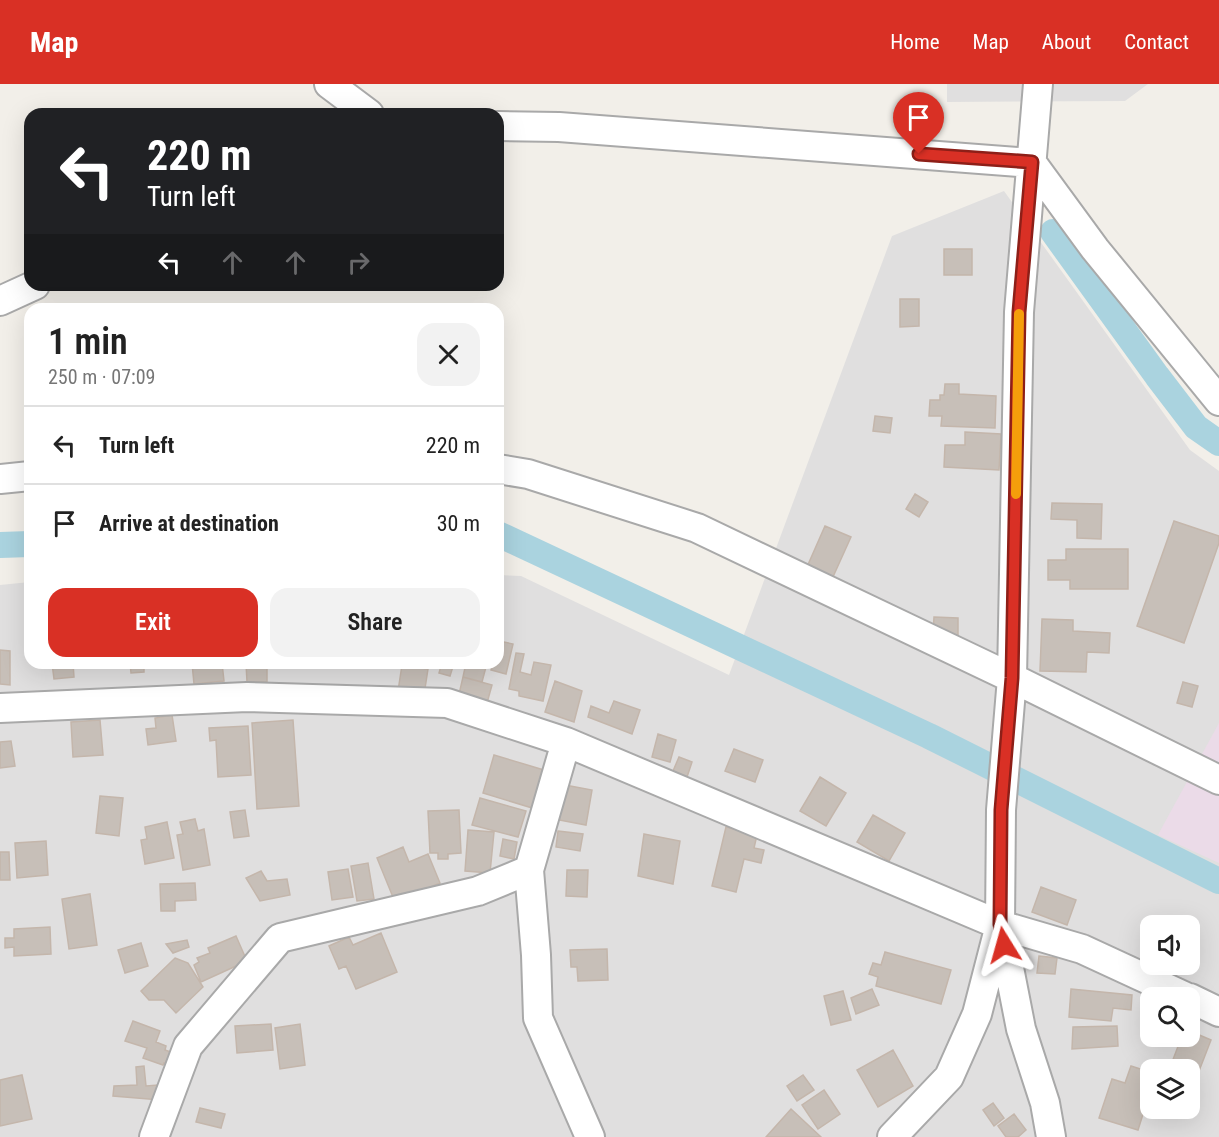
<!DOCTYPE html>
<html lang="en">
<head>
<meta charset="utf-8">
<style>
  body { margin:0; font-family:"Roboto Condensed",sans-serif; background:#f2f2f2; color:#222; height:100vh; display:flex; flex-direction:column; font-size:22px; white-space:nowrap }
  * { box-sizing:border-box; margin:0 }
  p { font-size:20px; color:#767676 }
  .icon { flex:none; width:33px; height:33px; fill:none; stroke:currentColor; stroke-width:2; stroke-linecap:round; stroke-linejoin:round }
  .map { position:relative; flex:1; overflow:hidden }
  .details { position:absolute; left:24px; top:219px; width:480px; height:366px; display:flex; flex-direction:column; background:#fff; border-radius:18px; box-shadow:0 6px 24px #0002 }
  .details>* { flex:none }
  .hud { position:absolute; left:24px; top:24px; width:480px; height:183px; border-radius:18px; box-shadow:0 6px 24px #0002; background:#202124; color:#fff; overflow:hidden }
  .fabs { position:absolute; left:1140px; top:831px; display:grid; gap:12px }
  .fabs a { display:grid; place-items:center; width:60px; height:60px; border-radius:12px; background:#fff; box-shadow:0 6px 24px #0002; font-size:30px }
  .pin { position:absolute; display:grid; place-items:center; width:51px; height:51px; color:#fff; margin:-62px -26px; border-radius:50% 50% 50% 0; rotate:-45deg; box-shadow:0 0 6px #0007 }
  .pin .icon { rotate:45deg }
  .me { position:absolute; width:66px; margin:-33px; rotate:352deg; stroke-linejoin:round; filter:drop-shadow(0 0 4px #0008) }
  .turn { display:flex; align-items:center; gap:21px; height:126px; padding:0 24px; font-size:27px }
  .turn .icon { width:78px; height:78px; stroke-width:2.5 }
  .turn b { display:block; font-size:42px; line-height:51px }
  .lanes { display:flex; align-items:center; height:57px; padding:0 24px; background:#0003; justify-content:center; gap:30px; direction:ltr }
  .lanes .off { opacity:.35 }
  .round { display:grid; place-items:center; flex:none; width:63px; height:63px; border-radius:18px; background:#f2f2f2 }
  .overview { display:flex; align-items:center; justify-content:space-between; height:102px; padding:0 24px }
  h1 { font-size:36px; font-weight:600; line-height:45px }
  .primary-button { display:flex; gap:12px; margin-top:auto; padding:12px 24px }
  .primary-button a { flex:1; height:69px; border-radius:18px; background:#d93025; color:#fff; font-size:24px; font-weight:600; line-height:69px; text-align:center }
  .primary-button a+a { background:#f2f2f2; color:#222 }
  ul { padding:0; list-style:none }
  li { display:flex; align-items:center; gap:18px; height:78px; padding:0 24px; border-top:2px solid #e0e0e0 }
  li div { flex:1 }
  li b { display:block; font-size:22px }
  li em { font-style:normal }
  header { display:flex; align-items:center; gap:36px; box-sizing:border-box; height:84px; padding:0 30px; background:#d93025; color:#fff }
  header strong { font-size:28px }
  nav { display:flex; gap:33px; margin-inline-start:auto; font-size:21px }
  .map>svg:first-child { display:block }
</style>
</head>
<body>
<header>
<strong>Map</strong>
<nav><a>Home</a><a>Map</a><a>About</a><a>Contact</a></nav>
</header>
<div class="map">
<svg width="1219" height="1053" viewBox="0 0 1219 1053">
  <rect width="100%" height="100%" fill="#f2efe9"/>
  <path fill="#e0dfdf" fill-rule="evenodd" d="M947 0H1148L1125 17 947 18Z
    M1004 107 1190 366 1219 387V1053H0V501L30 498V579H498V491L521 492 729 591 892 152ZM1150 842H1190V880H1150ZM1150 914H1190V952H1150ZM1150 986H1190V1024H1150Z"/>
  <path fill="#ebdbe8" d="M1219 639V779L1158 751Z"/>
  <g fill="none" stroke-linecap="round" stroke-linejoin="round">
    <path stroke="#aad3df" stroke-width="26" d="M1053 148 1157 292 1196 343 1219 359
      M498 450 929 652 1219 797
      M0 461 30 460"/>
  </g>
  <path fill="#c7bfb8" stroke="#c4b6ab" stroke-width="1.5" d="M944 165H972V191H944Z
    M900 215H919V242L900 243Z
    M945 300H959V310L996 312 995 344 941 342 942 332H929L930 316H940V311H944Z
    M875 332 892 334 890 349 873 347Z
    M965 348 1001 350 999 386 944 383 945 361H965Z
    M915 410 928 418 919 433 906 425Z
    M1052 419 1102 420 1101 455 1077 454V436L1051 435Z
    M1174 437 1219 452V459L1184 559 1137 542Z
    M825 442 851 453 832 495 807 483Z
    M1066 465H1128V505H1070V496H1048V476H1066Z
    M934 533 958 534V552L933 551Z
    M1042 535 1073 536V547L1110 549 1109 569 1087 568 1086 588 1040 587Z
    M499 557 513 560 506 590 491 586 493 579H498Z
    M0 566 10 567V601L0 600Z
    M516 569 524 570 520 588 531 591 534 578 551 581 543 617 519 612V607L509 605Z
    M52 579H73L74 593 54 595Z
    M130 579H144V588L131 589Z
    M192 579H222L224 597 194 600Z
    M246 579H267V598H247Z
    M442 579H454L450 592 439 589Z
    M466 579H487L482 598 463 593Z
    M402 581 428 585 424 611 398 607Z
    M463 593 492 601 485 626 457 619Z
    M555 597 582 607 574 638 545 628Z
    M1183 598 1198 602 1192 623 1177 619Z
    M614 617 640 626 632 650 588 633 591 622 609 629Z
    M172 631 176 657 148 661 146 645 156 644 155 634Z
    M100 636 103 671 73 673 71 638Z
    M293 636 299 722 257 725 252 639Z
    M248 642 251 691 218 693 216 656 210 657 209 644Z
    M658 650 676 656 670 678 652 673Z
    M11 657 15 682 0 684V658Z
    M734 665 763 676 755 698 725 687Z
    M494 671 554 689 542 727 483 709Z
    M679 673 692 678 687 693 673 687Z
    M820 693 846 709 826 742 800 727Z
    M565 701 592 706 586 741 559 736Z
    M100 712 123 714 119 752 96 749Z
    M480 714 526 727 518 753 472 741Z
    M245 726 249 752 234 754 230 728Z
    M459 726 461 769 448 770V775H438V769H430L428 727Z
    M873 731 905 749 889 777 857 758Z
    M195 735 198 747 204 745 210 781 183 786 177 751 183 750 180 738Z
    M167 738 174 774 145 780 141 756 147 755 145 743Z
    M726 743 757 751 754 764 764 766 761 779 744 775 736 808 712 802Z
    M468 746 494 748 490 789 465 787Z
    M558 747 583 750 580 767 556 763Z
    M644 750 680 757 673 800 638 792Z
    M503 755 517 758 514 775 500 772Z
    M46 757 48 791 17 794 15 759Z
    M403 763 409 778 428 770 440 799 395 818 377 774Z
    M0 768H9L10 796H0Z
    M368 779 374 815 357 817 351 782Z
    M348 785 353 813 332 816 328 788Z
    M567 786H588L587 813 566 812Z
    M261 787 267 797 287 795 290 811 260 817 246 794Z
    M195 799 196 816 175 817V827H161L160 800Z
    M1041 803 1076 816 1067 841 1032 828Z
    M90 810 97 861 69 865 62 815Z
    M50 843 51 870 14 872V863L5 864V854H14V845Z
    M381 849 397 888 356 905 346 882 339 885 329 862 349 853 353 861Z
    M236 852 247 877 201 898 194 881 199 878 197 874 210 869 208 864Z
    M187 856 189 863 173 869 166 860Z
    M141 859 148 882 125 889 118 866Z
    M607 865 608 896 578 897 577 883H571L570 866Z
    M885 868 951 886 941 920 876 902 878 893 869 890 873 879 881 881Z
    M1039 872 1057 874 1055 890 1037 889Z
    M175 874 188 879 203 903 176 929 164 916H149L141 907Z
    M872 905 879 921 856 930 851 914Z
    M1071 905 1132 911 1131 926 1113 924 1111 937 1069 933Z
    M843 907 851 936 831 941 824 912Z
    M133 937 160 947 156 958 166 962 165 966 179 971 174 982 164 979 163 981 143 974 147 964 125 957Z
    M271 940 273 966 237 969 235 942Z
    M300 940 305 981 280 985 275 944Z
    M1117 942 1118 962 1072 965 1073 943Z
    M1190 947 1211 956 1194 1000 1190 998V986H1169L1182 952H1190Z
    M893 966 913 1002 878 1023 857 986Z
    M144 982 146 1002 158 1001 160 1016 113 1012 114 1002 137 1001 136 983Z
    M1131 982 1150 988V1008L1138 1046 1099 1034 1112 995 1125 999Z
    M22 991 32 1035 0 1042V996Z
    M803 991 814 1006 797 1017 787 1002Z
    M824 1006 840 1030 818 1045 802 1021Z
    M993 1019 1004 1034 994 1042 983 1026Z
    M200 1024 225 1030 221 1044 196 1038Z
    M791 1025 821 1053H766Z
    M1014 1030 1026 1046 1018 1053H1006L998 1042Z"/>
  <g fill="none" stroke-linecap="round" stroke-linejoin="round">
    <defs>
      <path id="minor" d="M329 0 369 30
        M498 42 559 43 1032 79 1095 165 1219 317
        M0 217 35 201
        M498 385 528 390 697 444 1012 594 1219 696
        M0 395 30 392
        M0 624 247 613 447 619 566 658 1000 841 1082 865 1188 914
        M566 658 529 786 536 871 538 934 590 1053
        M1002 848 1021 945 1045 1019 1051 1053
        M1190 914 1219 928
        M154 1053 188 962 280 854 478 807 529 786
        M892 1053 949 993 977 930 1000 841 1001 726 1012 594 1019 228 1038 0"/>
    </defs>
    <use href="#minor" stroke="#a9a9a9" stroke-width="32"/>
    <use href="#minor" stroke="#fff" stroke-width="28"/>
  </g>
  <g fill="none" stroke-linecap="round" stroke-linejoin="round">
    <defs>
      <path id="route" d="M919 70 1032 78 1019 228 1012 594 1001 726 1000 840 1004 861"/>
    </defs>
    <use href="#route" stroke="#8d1f18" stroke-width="15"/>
    <use href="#route" stroke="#d93025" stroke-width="10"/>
    <path stroke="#f59e0b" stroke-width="10" d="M1016 410 1019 230"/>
  </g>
</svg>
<div class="fabs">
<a><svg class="icon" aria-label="sound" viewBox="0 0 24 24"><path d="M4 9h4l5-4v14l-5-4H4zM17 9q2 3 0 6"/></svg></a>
<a><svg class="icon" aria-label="search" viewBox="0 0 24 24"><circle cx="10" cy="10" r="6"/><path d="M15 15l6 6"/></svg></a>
<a><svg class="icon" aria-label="layers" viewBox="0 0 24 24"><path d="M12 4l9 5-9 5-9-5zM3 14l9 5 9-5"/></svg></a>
</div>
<div class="pin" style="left:919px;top:70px;background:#d93025"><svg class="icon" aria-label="arrive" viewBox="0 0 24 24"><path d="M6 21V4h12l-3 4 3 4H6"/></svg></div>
<svg class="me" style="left:1004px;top:861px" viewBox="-20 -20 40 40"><path d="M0-17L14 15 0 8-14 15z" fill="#d93025" stroke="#fff" stroke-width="4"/></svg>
<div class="hud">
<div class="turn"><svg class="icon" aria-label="left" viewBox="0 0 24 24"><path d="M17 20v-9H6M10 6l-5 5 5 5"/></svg><div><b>220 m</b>Turn left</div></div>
<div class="lanes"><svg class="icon" aria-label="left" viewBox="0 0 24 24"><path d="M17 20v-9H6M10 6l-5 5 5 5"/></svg><svg class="icon off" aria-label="ahead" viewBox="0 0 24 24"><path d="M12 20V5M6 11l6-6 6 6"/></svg><svg class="icon off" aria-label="ahead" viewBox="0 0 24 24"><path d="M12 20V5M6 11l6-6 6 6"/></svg><svg class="icon off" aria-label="right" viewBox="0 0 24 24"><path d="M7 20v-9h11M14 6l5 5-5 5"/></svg></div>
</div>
<section class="details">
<div class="overview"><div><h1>1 min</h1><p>250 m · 07:09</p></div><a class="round"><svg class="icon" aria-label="close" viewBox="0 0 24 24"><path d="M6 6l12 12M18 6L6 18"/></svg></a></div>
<ul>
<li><svg class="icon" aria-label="left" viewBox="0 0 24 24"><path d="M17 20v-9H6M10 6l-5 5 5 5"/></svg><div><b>Turn left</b></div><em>220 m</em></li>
<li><svg class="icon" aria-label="arrive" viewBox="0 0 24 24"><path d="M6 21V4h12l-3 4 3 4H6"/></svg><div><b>Arrive at destination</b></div><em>30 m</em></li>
</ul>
<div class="primary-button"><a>Exit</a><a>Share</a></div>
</section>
</div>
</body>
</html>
